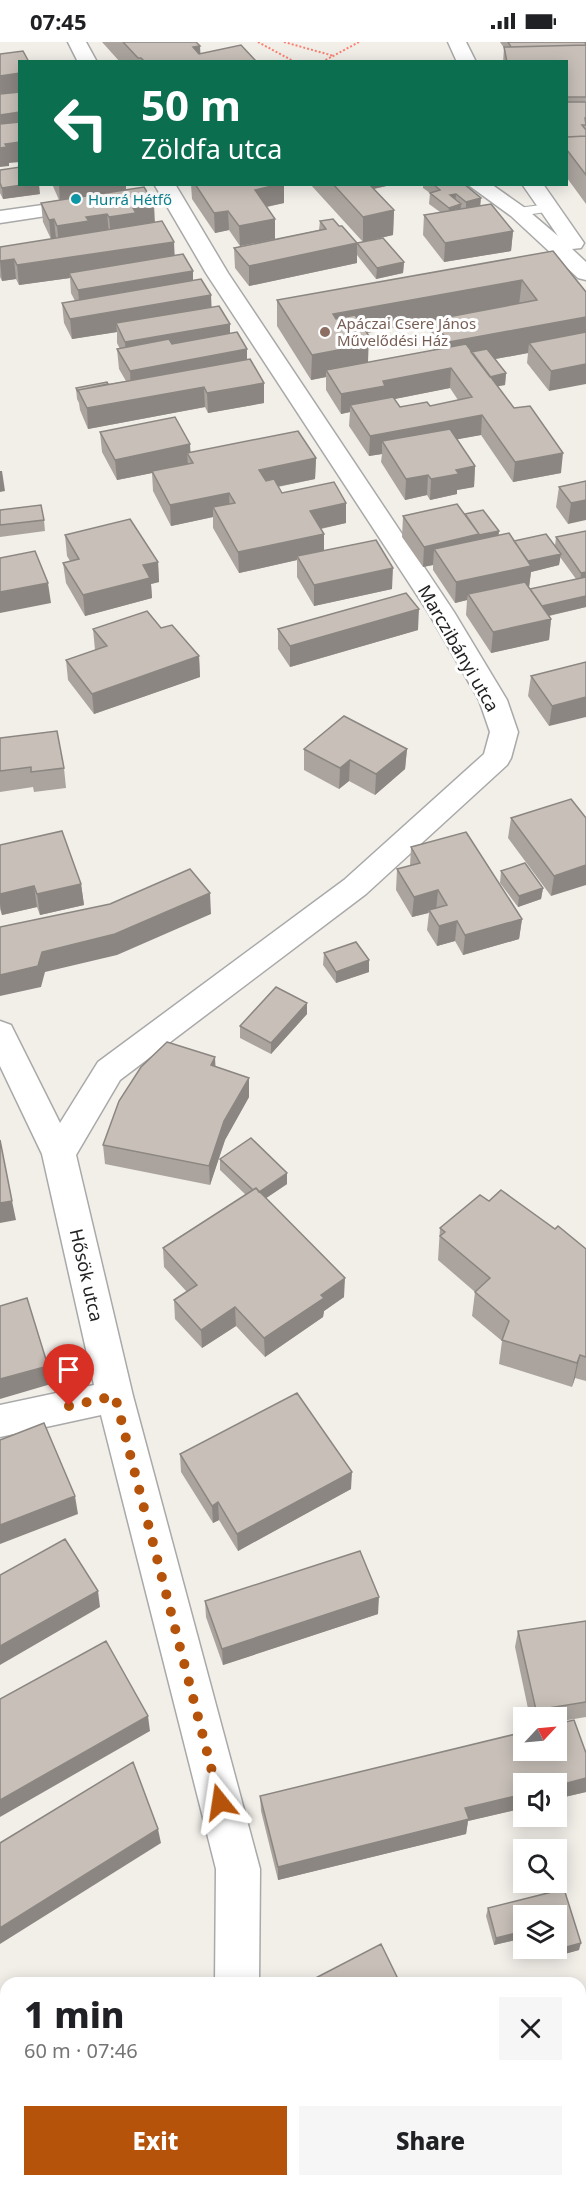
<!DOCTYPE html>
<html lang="en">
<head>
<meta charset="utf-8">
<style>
  body { margin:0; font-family:"Noto Sans",sans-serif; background:#f6f6f6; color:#202124; height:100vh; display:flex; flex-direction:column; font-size:22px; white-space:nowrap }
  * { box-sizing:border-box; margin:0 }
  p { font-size:20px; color:#757577 }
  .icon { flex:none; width:33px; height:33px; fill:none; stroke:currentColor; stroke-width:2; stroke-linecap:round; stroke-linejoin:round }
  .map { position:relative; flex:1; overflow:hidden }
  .drawer { position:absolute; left:0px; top:1935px; width:586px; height:210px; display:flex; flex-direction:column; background:#fff; border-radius:18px 18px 0 0; box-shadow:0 3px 15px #0003 }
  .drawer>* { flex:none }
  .top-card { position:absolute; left:18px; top:18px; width:550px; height:126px; border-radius:0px; box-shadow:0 3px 15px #0003; background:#0b6e4f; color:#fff; overflow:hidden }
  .needle { width:39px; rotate:64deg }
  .tools { position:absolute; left:513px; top:1665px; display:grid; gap:12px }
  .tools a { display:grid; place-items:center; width:54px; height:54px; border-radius:0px; background:#fff; box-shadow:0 3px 15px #0003; font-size:30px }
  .pin { position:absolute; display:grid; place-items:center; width:51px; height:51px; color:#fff; margin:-62px -26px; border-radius:50% 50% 50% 0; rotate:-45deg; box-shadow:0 0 6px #0007 }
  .pin .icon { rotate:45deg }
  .me { position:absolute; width:66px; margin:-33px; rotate:345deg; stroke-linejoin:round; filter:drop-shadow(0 0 4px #0008) }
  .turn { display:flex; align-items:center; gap:21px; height:126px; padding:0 24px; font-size:27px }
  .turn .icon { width:78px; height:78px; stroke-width:2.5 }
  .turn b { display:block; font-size:42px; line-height:51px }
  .round { display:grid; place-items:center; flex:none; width:63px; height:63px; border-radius:0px; background:#f6f6f6 }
  .summary { display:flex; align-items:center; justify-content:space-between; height:102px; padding:0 24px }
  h1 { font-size:36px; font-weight:800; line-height:45px }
  .cta { display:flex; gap:12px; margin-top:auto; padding:12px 24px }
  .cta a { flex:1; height:69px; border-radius:0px; background:#b45309; color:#fff; font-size:24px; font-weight:800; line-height:69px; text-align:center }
  .cta a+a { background:#f6f6f6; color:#202124 }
  .status { display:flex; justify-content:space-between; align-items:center; height:42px; padding:0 30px; background:#fff; direction:ltr }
  .status svg { height:16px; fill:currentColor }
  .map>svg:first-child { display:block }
</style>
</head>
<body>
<div class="status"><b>07:45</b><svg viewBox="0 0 49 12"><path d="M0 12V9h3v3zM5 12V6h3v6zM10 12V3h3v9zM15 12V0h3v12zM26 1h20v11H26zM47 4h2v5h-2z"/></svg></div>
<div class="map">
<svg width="586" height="2145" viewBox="0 0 586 2145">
  <rect width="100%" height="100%" fill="#f2efe9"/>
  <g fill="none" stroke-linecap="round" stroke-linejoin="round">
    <defs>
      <path id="service" d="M549 162 555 166 553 169 518 174 512 170 518 166Z"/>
      <path id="minor" d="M68 0H86L97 20H78Z
        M448 0H466L476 20H457Z
        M154 142H175L228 231 454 570 507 658 518 690 511 716 507 723 366 852 120 1038 76 1113 133 1354 260 1827 259 1941H215L216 1827 101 1373 0 1395V1363L94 1343 42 1112 0 1024V979L11 983 60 1081 98 1020 344 838 484 712 490 690 479 658 428 570 206 231Z
        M467 142H491L525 166 558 194 522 142H543L584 201 581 206 572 207 586 220V238L578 236 511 174Z
        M85 157 92 159 95 163 92 167 0 181V169Z
        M213 2139H261V2145H213Z"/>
    </defs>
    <use href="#service" stroke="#a9a9a9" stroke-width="2"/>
    <use href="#minor" stroke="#a9a9a9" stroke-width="3"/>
    <path stroke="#fa8072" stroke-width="2" stroke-dasharray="2 2" stroke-linecap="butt" d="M258 0 295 20
      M284 0 334 14
      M322 20 359 0"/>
    <use href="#service" fill="#fff" fill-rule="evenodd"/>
    <use href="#minor" fill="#fff" fill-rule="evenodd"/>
  </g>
  <path fill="#aba49e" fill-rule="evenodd" d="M102 0H196L200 11 255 18V20H120Z
    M500 0H585L586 3V162L567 136V20H503L504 6Z
    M0 128 40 152 3 157 0 151Z
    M52 142H126V148L155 180 175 214 264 341V361L208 371 205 365 88 387 80 368 79 361 77 357 76 346 108 342 126 339 119 327 117 307H120L117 301V290L72 297 64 281 62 261 75 259 71 251 70 236 19 243 16 237 2 239 0 235V205L51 197 43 180 41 161 59 158Z
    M191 142H284V161L267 165 275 197 240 204 229 188 215 191 192 157Z
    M310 142H395L374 147 394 168 393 193 366 199 404 220 403 231 376 237 357 213V221L249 244 235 226 234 206 319 188 320 179 339 184 357 201 363 200Z
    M423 142H464L480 164 513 189 511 209 444 220 423 193 424 173 440 170 429 162 430 151 423 146Z
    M553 209 586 250 549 349 527 321 528 311 495 317 506 331 505 343 497 344 561 431 513 440 481 393 457 397 475 424 474 445 457 448V452L430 458 427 453 405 458 381 420 382 412 369 414 349 384 350 370 341 372 326 348V335L311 338 277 284V258ZM432 279 431 303 434 308 353 323 368 320 367 291ZM450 346 458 358 430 364 400 365 394 357Z
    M100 390 191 410 316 416 315 437 278 445 282 451 346 481 321 487 324 509 392 547 314 564 297 535V518L239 531 213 486V475L171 484 153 449 152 431 117 438 102 410Z
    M586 439 568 482 556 465 559 445Z
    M0 468 44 478 45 489 0 495Z
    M465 472 498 494 514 499 555 504 556 495 586 489V565L549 574 551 577 549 598 491 611 466 573 467 558 455 561 433 528V523L423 525 402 495 403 474ZM560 515 576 537 530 547 528 545H529L531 530 559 523Z
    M65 493 158 520 159 540 151 542 152 556 85 574 66 541 63 521 70 519 67 514Z
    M161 586 199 614 200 635 94 672 68 638 66 618 95 608 93 587Z
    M278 587 418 588 290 625 278 607Z
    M586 620 549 684 528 654 531 634Z
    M0 696 64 726 66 746 34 750 33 745 0 750Z
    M304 707H407L405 727 375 753 349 739 339 747 304 728Z
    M511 776H586L551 854 508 796Z
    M0 803 81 842 84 863 40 873 37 865 2 873 0 867Z
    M411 805 522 877 519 897 463 913 455 899 437 904 427 888 429 871 412 875 396 848 397 827 410 824Z
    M501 829 543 846 541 857 518 865 500 841Z
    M324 911 369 930 336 941 323 923Z
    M307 972 271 1012 240 996V984Z
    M215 1015V1025L249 1036V1055L225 1098 210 1143 105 1122 103 1103Z
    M220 1117 287 1142 266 1156 344 1255 324 1269 323 1275 265 1315 236 1284 202 1306 175 1277 174 1258 187 1250 164 1225 163 1206 246 1153 220 1128Z
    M489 1159 555 1187 586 1207V1339L575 1336 572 1345 499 1322 502 1299 472 1274 475 1250 438 1218 440 1186Z
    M180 1412 351 1447 238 1509 219 1478 213 1481 181 1430Z
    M205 1559 378 1572 223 1623 206 1575Z
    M586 1579V1675L556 1680V1676H530L515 1605 518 1589Z
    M586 1711V1750L556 1757V1742H524V1766L468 1779 466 1792 278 1838 261 1769 260 1754Z
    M564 1847 579 1908 550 1916 546 1906H556V1874H524V1896L494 1903 486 1874 488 1866Z
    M586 2058V2138L581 2139 580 2136V2060Z"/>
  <path fill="#8b8681" d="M200 4 201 20 193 5Z
    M20 31V51L0 53V34Z
    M20 70V81L0 84V73Z
    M20 100V120L9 121V124L0 125V106L5 102Z
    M28 142H39L40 152 3 157 2 146Z
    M59 142H126V152L60 162Z
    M280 142H284V161L255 167V148Z
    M354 142H395L354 151Z
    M456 152 455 163 450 153Z
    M481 156 480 167 466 171V160Z
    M154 162 155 182 111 195 109 175 133 166Z
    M461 162 460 173 448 177 449 166Z
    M394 168 393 193 363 200V175Z
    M228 169 229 188 215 191 214 171Z
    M107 172 109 191 59 203 57 184 86 175Z
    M54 177 56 197H51L49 178Z
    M275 177V197L240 204 239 184Z
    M513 189 511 209 444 220 445 201Z
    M174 200 175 220 69 231 70 236 19 243 17 223Z
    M357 201V221L249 244V224Z
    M14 217 16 237 2 239 0 219Z
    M404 220 403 231 376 237 377 226Z
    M193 229V249L80 268 78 248Z
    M522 238 519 263 432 278V279L332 297 333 272Z
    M211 253 212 273 116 281 117 290 72 297 70 277Z
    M586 275V300L529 301 528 311 447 326 449 300Z
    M230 282V302L126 320 125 300Z
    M369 294 368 320 353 323V330L326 328V335L311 338 312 313 349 298Z
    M247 307V327L131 349 130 329Z
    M586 322V342L549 349 551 329Z
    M451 326 450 346 385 359 350 363V370L341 372V352L383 339Z
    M506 331 505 343 483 347 484 336Z
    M264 341V361L208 371 207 351Z
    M204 345 205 365 88 387 87 366Z
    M482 373 481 393 389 410 382 399V412L369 414 370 394Z
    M190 402 191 418 187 411 188 423 152 429V431L117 438 115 418Z
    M563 411 561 431 513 440 515 420Z
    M316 416 315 437 260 448 259 428Z
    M475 424 474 445 457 448V452L430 458 431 437 456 428Z
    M0 429H2L5 449 0 450Z
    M428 433 427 453 405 458 406 437Z
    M229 451 230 472 213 465V475L171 484 170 463Z
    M586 458V478L568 482 571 461Z
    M346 461V481L309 489 310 469Z
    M499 489 498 501 434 507 433 523 423 525 424 505 479 492Z
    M324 492V512L297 514V518L239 531 238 510Z
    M561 512 559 523 531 530 529 545 471 557 468 552 467 558 455 561 456 540 522 520Z
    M158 520 159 540 151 542 152 556 85 574 83 553 143 523Z
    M393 526 392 547 314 564V543Z
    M586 530V541L580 542 581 531Z
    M48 541 51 561 0 571V550Z
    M586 554V565L534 577 535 565Z
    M419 567 418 588 290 625V604Z
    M551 577 549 598 491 611 493 590Z
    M199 614 200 635 94 672 92 652Z
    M586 655V675L549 684 552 664Z
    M407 707 405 727 375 753 376 732Z
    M350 718 349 739 339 747 340 726Z
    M586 823V843L551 854 554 834Z
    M81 842 84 863 40 873 37 852Z
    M34 844 37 865 2 873 0 862V852Z
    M543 846 541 857 518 865 519 854Z
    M438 848 436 869 429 868 428 871 412 875 414 855Z
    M210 851 211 872 117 913 45 930 41 945 0 954V933L42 910Z
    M522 877 519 897 463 913 465 893Z
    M457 879 455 899 437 904 439 884Z
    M369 918V930L336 941V930Z
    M307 961V972L271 1012V1001Z
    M215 1015 216 1035 211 1023Z
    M249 1036V1055L225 1098 210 1143 209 1124 224 1079Z
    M287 1131V1142L256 1163V1152Z
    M12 1159 16 1178 0 1181V1161Z
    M345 1236 344 1255 324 1269 323 1275 265 1315 264 1296 321 1253Z
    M235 1265 236 1284 202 1306 201 1288Z
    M580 1313 575 1336 572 1345 577 1321Z
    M48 1324 51 1342 0 1357V1337Z
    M352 1430 351 1447 238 1509 237 1492Z
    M75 1454 78 1472 0 1502V1483Z
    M218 1460 219 1478 213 1481 212 1464Z
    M98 1549 100 1565 0 1623V1604Z
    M379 1555 378 1572 223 1623 222 1607Z
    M148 1674 150 1689 0 1775V1758Z
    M586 1736V1750L556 1757V1744Z
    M524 1752V1766L468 1779 466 1792 278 1838V1825L465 1766Z
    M158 1787 161 1801 0 1902V1886Z
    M524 1889V1896L494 1903 496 1896Z
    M581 1901 579 1908 550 1916 552 1909Z
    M6 2068V2082L0 2087V2072Z
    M586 2130V2138L581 2139Z"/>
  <path fill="#c7bfb8" stroke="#8b8681" stroke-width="1.5" d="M123 0H196L200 4 193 5 199 12 241 3 255 18 245 20H145L141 16H138Z
    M508 0H585L586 3 511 5Z
    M586 3V55H567V20H507L504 5Z
    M23 9 29 20H20V31L0 34V12Z
    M20 50V70L0 73V52Z
    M567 60H586V76H585L586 83H582L586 88V94L567 95Z
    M20 80V100L5 102 7 105 0 106V82Z
    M586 94V133L567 108V95Z
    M20 125V142H28L2 146 0 141V128Z
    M195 142H280L255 148 275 177 239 184 228 169 214 171Z
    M333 142H369L394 168 363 175Z
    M433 142H464L481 156 466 160 456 152 450 153 461 162 449 166 430 151 440 148Z
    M144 145 154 162 133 166 136 171 109 175 107 172 86 175 89 179 57 184 54 177 49 178 41 161Z
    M491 162 513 189 445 201 424 173Z
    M333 177 339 184H342L357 201 249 224 234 206 326 187 320 179Z
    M162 179 174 200 17 223 14 217 0 219V205Z
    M383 196 404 220 377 226 357 201Z
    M553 209 586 250V275L449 300 432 278 537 258 522 238 333 272 336 277 355 273 369 294 349 298 354 305 312 313 277 258Z
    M183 212 193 229 78 248 69 231Z
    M201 237 211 253 70 277 62 261Z
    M219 264 230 282 125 300 116 281Z
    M237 290 247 307 130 329 117 307 169 297 172 302Z
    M586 290V322L551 329 529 301Z
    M466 302 514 366 530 364 563 411 515 420 482 373 370 394 350 363 393 355 400 365 427 360 430 364 472 355 451 326 383 339 385 344 341 352 326 328Z
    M487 307 506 331 490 335 471 310Z
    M250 317 264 341 207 351 204 345 87 366 78 348Z
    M107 340 108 342 78 348V350L76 346Z
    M175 375 190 402 115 418 100 390Z
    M450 387 475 424 456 428 459 432 431 437 428 433 406 437 382 399Z
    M298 389 316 416 259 428 266 439 274 437 282 451 334 440 346 461 310 469 324 492 238 510 213 465 235 461 229 451 170 463 152 429 193 421 187 411Z
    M586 439V458L571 461 559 445Z
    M457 462 479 492 424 505 403 474Z
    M41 463 44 478 0 483V468Z
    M483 468 499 489 479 493V492L465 472Z
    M130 477 158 520 143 523 150 536 83 553 63 521 79 517 65 493Z
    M586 489V530L581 531 556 495Z
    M509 491 531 524 456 540 434 507Z
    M546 492 561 512 528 519 514 499Z
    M376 498 393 526 314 543 297 514Z
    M35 509 48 541 0 550V516Z
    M586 535V554L542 564 530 547Z
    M525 540 551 577 493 590 468 552Z
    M406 551 419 567 290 604 278 587Z
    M147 569 161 586 172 583 199 614 92 652 66 618 107 604 93 587Z
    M586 620V655L552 664 531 634Z
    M344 674 407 707 376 732 350 718 340 726 304 707Z
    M57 689 64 726 31 730V725L0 729V696Z
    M571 757 586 776V823L554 834 511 776Z
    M62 789 81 842 37 852 34 844 0 852V803Z
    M466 790 522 877 465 893 457 879 439 884 429 868 447 863 438 848 414 855 397 827 420 821 411 805Z
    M525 821 543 846 519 854 501 829Z
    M190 827 210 851 115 892 42 910 38 924 0 933V885L110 862Z
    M356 900 369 918 336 930 324 911Z
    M276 945 307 961 271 1001 240 984Z
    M167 1000 215 1015 211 1023 249 1036 224 1079 209 1124 103 1103 119 1059 141 1025Z
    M251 1096 287 1131 259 1150 256 1146 253 1148 220 1117Z
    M0 1098 12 1159 0 1161Z
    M256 1146 345 1236 321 1253 324 1256 264 1296 235 1265 201 1288 174 1258 197 1243 163 1206Z
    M501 1148 555 1187 558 1184 586 1207V1315L580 1313 577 1321 502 1298 509 1279 475 1250 490 1236 440 1194 445 1190 440 1186 480 1153 489 1159Z
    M27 1256 48 1324 0 1337V1264Z
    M297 1351 352 1430 237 1492 218 1460 212 1464 180 1412Z
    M44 1381 75 1454 0 1483V1398Z
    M65 1497 98 1549 0 1604V1533Z
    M360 1509 379 1555 222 1607 205 1559Z
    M586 1579V1660L536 1668 518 1589Z
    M106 1599 148 1674 0 1758V1657Z
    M574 1678 586 1711V1736L556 1744V1742H524V1752L465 1766 469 1777 278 1825 260 1754 524 1690V1708H556V1682Z
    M133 1720 158 1787 0 1886V1801Z
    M564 1847 581 1901 552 1909 551 1906H556V1874H524V1889L496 1896 488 1866Z
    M381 1902 400 1941H306Z
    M0 1990 6 1999V2068L0 2072Z
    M586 2058V2127L580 2109V2060Z
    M51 2139H144L148 2145H43Z
    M386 2139H484L487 2145H374Z
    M562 2139H569L572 2145H550Z"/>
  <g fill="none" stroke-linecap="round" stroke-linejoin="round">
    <path stroke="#b45309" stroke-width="10" stroke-dasharray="0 18" d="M69 1364 115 1354 220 1760"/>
  </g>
  <circle fill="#0f9aa8" stroke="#fff" stroke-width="2" cx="76" cy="157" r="6"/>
  <circle fill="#8d6e63" stroke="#fff" stroke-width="2" cx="325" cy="290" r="6"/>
  <g text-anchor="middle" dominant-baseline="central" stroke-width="6" stroke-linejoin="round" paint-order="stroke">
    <g font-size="15" fill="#0d838f" stroke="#fff" text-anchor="start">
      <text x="88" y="157">Hurrá Hétfő</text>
    </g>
    <g font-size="15" fill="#785e54" stroke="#fff" text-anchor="start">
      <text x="337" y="281">Apáczai Csere János<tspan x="337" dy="17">Művelődési Ház</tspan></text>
    </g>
    <g font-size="18" fill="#222" stroke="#fff">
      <text transform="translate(459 606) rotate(60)">Marczibányi utca</text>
      <text transform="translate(87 1233) rotate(77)">Hősök utca</text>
    </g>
  </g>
</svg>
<div class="tools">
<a><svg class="needle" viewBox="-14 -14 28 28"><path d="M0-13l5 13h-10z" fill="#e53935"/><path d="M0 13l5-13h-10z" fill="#757577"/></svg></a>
<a><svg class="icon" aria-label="sound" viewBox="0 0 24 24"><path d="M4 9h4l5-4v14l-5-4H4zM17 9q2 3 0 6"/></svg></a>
<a><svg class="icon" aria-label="search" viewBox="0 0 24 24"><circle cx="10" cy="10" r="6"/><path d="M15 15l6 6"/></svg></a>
<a><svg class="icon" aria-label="layers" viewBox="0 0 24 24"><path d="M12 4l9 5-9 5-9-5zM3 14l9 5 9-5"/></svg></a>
</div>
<div class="pin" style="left:69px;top:1364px;background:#d93025"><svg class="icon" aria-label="arrive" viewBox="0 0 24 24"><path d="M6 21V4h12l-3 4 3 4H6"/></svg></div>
<svg class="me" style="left:220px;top:1760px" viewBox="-20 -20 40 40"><path d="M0-17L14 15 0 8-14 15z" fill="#b45309" stroke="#fff" stroke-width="4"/></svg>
<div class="top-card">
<div class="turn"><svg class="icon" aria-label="left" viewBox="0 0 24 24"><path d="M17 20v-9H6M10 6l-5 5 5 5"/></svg><div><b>50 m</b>Zöldfa utca</div></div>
</div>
<section class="drawer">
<div class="summary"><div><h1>1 min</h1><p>60 m · 07:46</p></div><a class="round"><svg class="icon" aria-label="close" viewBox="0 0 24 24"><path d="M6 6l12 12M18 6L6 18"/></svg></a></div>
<div class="cta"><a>Exit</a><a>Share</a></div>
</section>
</div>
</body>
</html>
